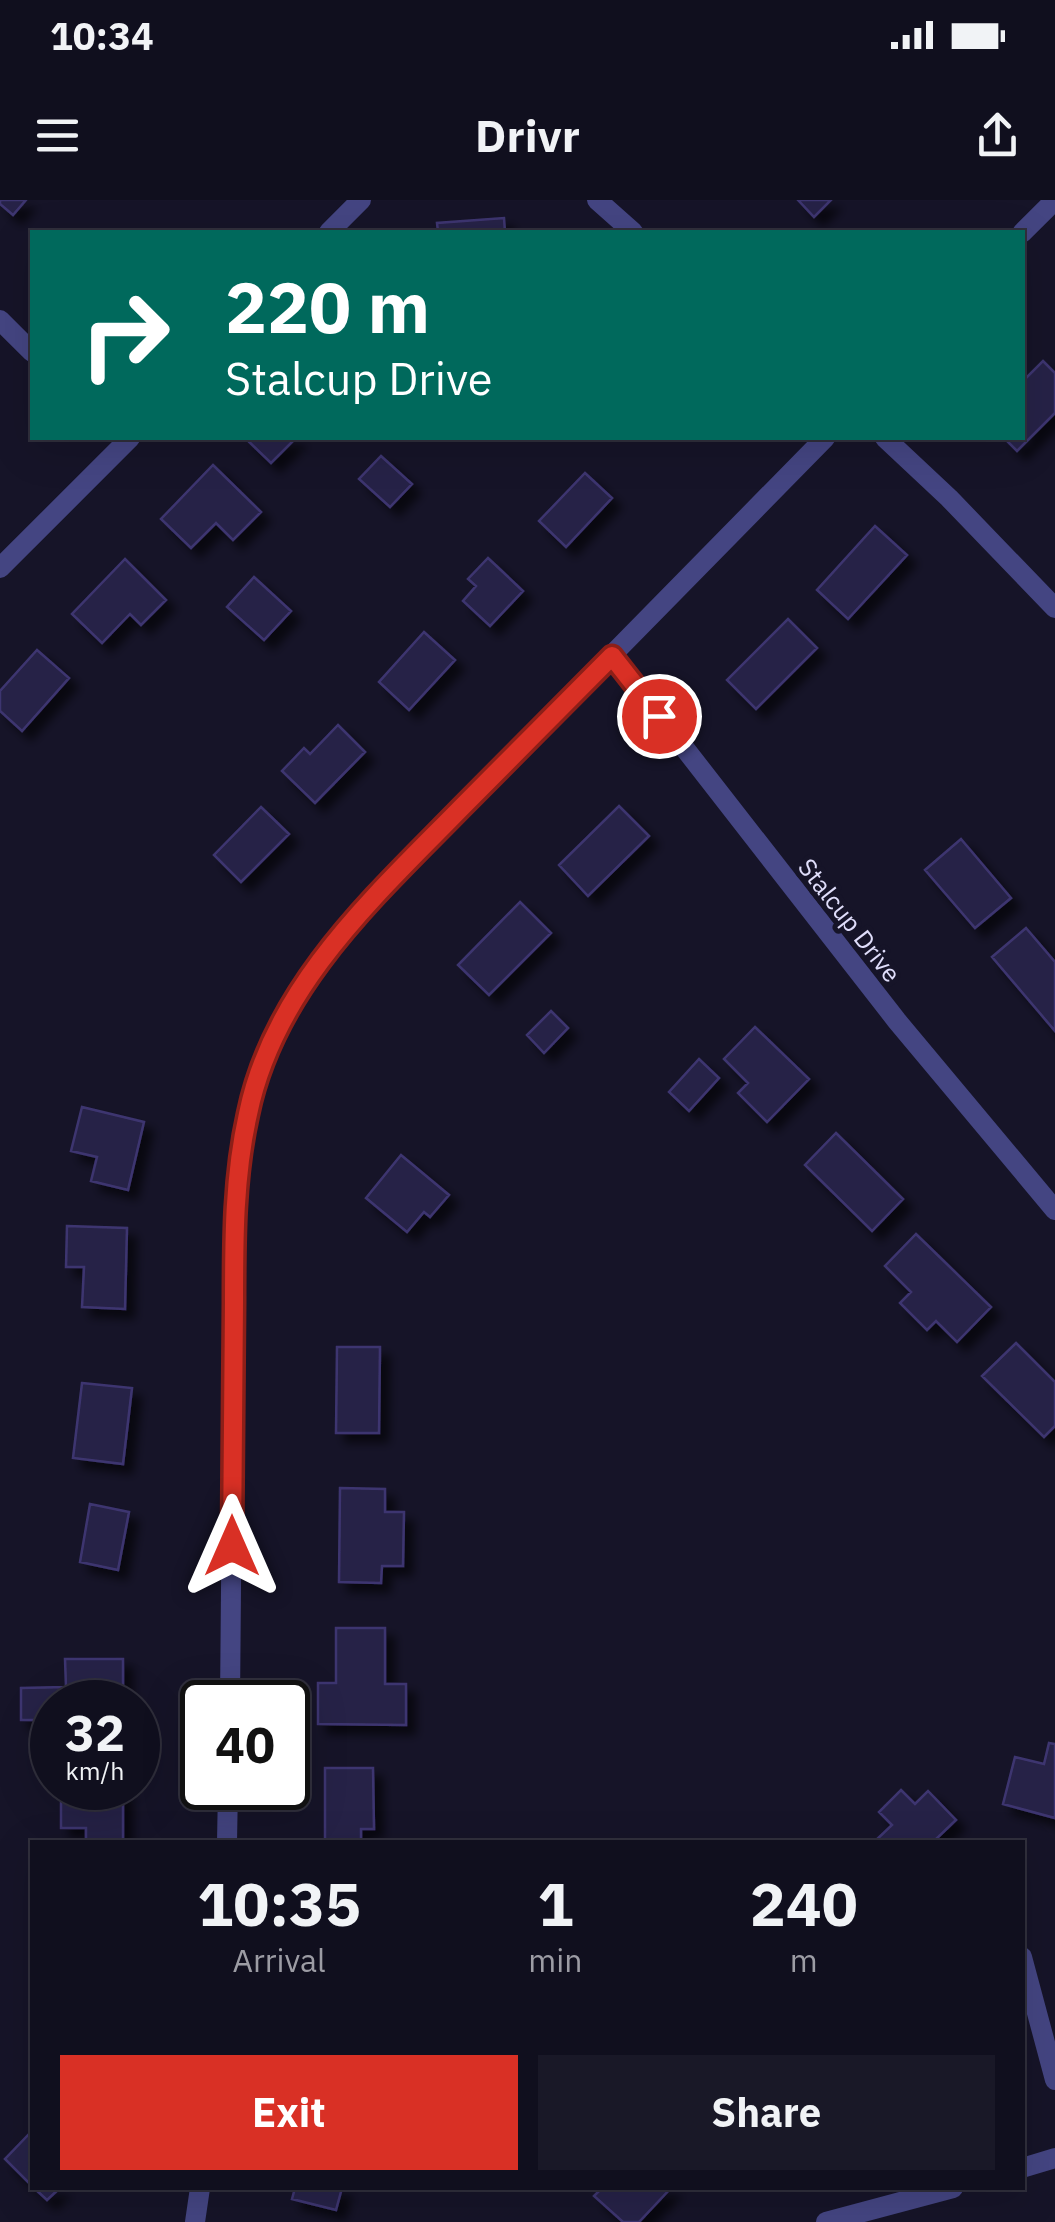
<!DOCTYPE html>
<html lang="en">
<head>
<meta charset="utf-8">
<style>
  body { margin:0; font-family:"IBM Plex Sans",sans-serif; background:#191827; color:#f1f3f6; height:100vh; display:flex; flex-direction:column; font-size:38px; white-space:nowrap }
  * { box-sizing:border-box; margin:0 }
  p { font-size:32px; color:#9c9ca4 }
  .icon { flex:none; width:55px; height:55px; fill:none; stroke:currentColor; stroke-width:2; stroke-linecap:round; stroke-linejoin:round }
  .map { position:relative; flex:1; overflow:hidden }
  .details { position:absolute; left:30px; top:1640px; width:995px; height:350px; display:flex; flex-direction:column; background:#100f1e; border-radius:0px; box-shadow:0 10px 40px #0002,0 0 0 2px #302f3c }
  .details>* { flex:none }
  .hud { position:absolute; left:30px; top:30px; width:995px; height:210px; border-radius:0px; box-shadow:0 10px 40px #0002,0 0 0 2px #302f3c; background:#00695c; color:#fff; overflow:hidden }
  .speed { position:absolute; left:30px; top:1480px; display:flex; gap:20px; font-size:50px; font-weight:700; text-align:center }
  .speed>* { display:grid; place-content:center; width:130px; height:130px; border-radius:50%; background:#100f1e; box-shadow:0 10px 40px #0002,0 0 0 2px #302f3c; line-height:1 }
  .speed small { font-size:25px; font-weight:400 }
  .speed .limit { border:5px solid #111; border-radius:15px; background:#fff; color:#111 }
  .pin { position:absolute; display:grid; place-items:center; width:85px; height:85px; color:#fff; margin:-42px; border:5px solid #fff; border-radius:50%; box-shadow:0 2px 10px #0007 }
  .me { position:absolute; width:110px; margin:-55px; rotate:0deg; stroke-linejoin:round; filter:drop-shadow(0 0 8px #0008) }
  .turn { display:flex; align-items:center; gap:35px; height:210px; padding:0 30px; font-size:45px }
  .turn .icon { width:130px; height:130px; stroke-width:2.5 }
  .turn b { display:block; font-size:70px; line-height:85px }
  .eta { display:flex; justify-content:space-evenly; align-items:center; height:170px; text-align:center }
  .eta b { font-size:60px; font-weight:800; line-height:70px }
  .action { display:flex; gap:20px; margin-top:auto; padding:20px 30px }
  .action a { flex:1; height:115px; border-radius:0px; background:#d93025; color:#fff; font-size:40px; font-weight:800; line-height:115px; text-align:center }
  .action a+a { background:#191827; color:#f1f3f6 }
  .status { display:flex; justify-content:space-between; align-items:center; height:70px; padding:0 50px; background:#100f1e; direction:ltr }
  .status svg { height:28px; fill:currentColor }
  header { display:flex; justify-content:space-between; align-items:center; height:130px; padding:0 30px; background:#100f1e; font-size:45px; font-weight:800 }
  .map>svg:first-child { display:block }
</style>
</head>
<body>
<div class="status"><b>10:34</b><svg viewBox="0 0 49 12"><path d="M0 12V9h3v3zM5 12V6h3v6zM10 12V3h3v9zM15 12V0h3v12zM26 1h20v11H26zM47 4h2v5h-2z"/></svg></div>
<header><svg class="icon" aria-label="menu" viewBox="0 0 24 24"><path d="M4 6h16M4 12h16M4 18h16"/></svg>Drivr<svg class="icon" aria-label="share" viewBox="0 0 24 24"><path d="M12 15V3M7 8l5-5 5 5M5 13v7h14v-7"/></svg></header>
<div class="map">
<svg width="1055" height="2022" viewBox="0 0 1055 2022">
  <defs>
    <filter id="shadow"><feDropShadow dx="9" dy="9" stdDeviation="5" flood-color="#0009"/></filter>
  </defs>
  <rect width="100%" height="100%" fill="#161428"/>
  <path fill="#272247" stroke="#3e3670" stroke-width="2.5" filter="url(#shadow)" d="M0 0H26L13 15 0 4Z
    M798 0H831L814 17Z
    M504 18 505 32H438L437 23Z
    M1043 161 1055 173V213L1017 251 1004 238H1022V182Z
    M245 238H296L271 263Z
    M381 256 412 284 390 307 359 279Z
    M213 265 261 312 233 340 216 323 191 348 161 319Z
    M585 273 612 298 566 347 539 321Z
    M875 326 907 355 848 419 817 390Z
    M488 358 523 391 490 426 463 401 476 386 468 379Z
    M125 359 166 400 141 425 130 414 102 443 72 414Z
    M254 377 291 411 264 440 227 407Z
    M788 419 817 448 756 509 727 480Z
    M424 432 455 460 409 510 379 482Z
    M37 450 69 478 22 531 0 511V491Z
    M338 525 365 552 315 603 282 571 304 548 310 554Z
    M619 606 649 636 588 696 559 665Z
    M261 607 289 634 241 682 214 655Z
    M961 639 1011 698 975 728 925 670Z
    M520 702 551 733 489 795 458 765Z
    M1026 728 1055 762V831L992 757Z
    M551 811 568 828 544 853 527 835Z
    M755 827 809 879 767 922 738 893 748 883 724 859Z
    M699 859 719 878 689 911 669 892Z
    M82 907 144 922 128 990 91 981 97 957 71 951Z
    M836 933 903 999 872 1031 805 965Z
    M401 955 449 995 430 1017 424 1012 407 1032 366 998Z
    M67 1026 127 1028 125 1109 82 1107 84 1067H66Z
    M916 1034 991 1107 957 1142 936 1121 927 1130 900 1103 911 1092 885 1066Z
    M1016 1143 1055 1182V1226L1044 1237 982 1176Z
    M337 1147H380L379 1233H336Z
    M82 1183 132 1188 123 1264 73 1258Z
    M340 1288 385 1289V1312H404L403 1366H382L381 1383 339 1382Z
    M90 1304 129 1312 118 1370 80 1362Z
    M336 1428H385V1484H406V1525L318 1524V1483H336Z
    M65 1459H123V1502H52V1520H21V1488L66 1487Z
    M1049 1543 1055 1544V1618L1003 1604 1015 1557 1044 1564Z
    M325 1568H373L374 1629H361V1642H325Z
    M61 1588H123V1642H86V1628H61Z
    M901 1590 915 1604 928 1591 956 1620 933 1642H874L892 1625 879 1612Z
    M30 1933 32 1935V1986L5 1959Z
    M34 1988H60L47 2000Z
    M295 1988H342L336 2010 292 1999Z
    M602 1988H671L639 2022H623L594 1996Z"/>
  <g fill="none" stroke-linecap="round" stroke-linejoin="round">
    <path stroke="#444582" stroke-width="20" d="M597 0 633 32
      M329 32 361 0
      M0 120 32 152
      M885 238 949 298 1055 408
      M0 368 130 238
      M612 455 897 821 1055 1010
      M1022 1757 1055 1880
      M1022 1968 1055 1958
      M826 2022 953 1988"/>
    <path stroke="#444582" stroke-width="20" d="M1022 33 1055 0
      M230 1502C231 1388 232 1274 233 1160 234 1063 227 959 262 867 290 792 337 739 390 681L825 238
      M227 1642 228 1588
      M195 2022 200 1988"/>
  </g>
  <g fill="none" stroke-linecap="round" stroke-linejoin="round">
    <defs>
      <path id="route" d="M232 1346C232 1265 233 1184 234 1103 234 1039 234 976 248 914 274 786 375 696 462 607 512 557 562 506 612 456L659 516"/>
    </defs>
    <use href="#route" stroke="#8d1f18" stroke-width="25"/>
    <use href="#route" stroke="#d93025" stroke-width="18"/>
  </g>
  <g text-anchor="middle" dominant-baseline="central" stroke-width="10" stroke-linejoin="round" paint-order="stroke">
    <g font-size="25" fill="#e0defb" stroke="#161428">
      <text transform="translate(850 720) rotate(52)">Stalcup Drive</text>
    </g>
  </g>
</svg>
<div class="speed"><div>32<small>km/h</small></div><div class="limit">40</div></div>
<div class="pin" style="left:659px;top:516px;background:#d93025"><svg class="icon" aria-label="arrive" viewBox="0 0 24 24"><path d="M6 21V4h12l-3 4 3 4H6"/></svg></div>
<svg class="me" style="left:232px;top:1346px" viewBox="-20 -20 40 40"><path d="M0-17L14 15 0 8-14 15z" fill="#d93025" stroke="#fff" stroke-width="4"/></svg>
<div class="hud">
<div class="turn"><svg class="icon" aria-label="right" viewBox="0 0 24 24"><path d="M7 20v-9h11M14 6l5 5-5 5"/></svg><div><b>220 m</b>Stalcup Drive</div></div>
</div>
<section class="details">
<div class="eta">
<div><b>10:35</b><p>Arrival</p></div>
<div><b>1</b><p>min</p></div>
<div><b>240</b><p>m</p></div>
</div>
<div class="action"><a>Exit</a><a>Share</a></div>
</section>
</div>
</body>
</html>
